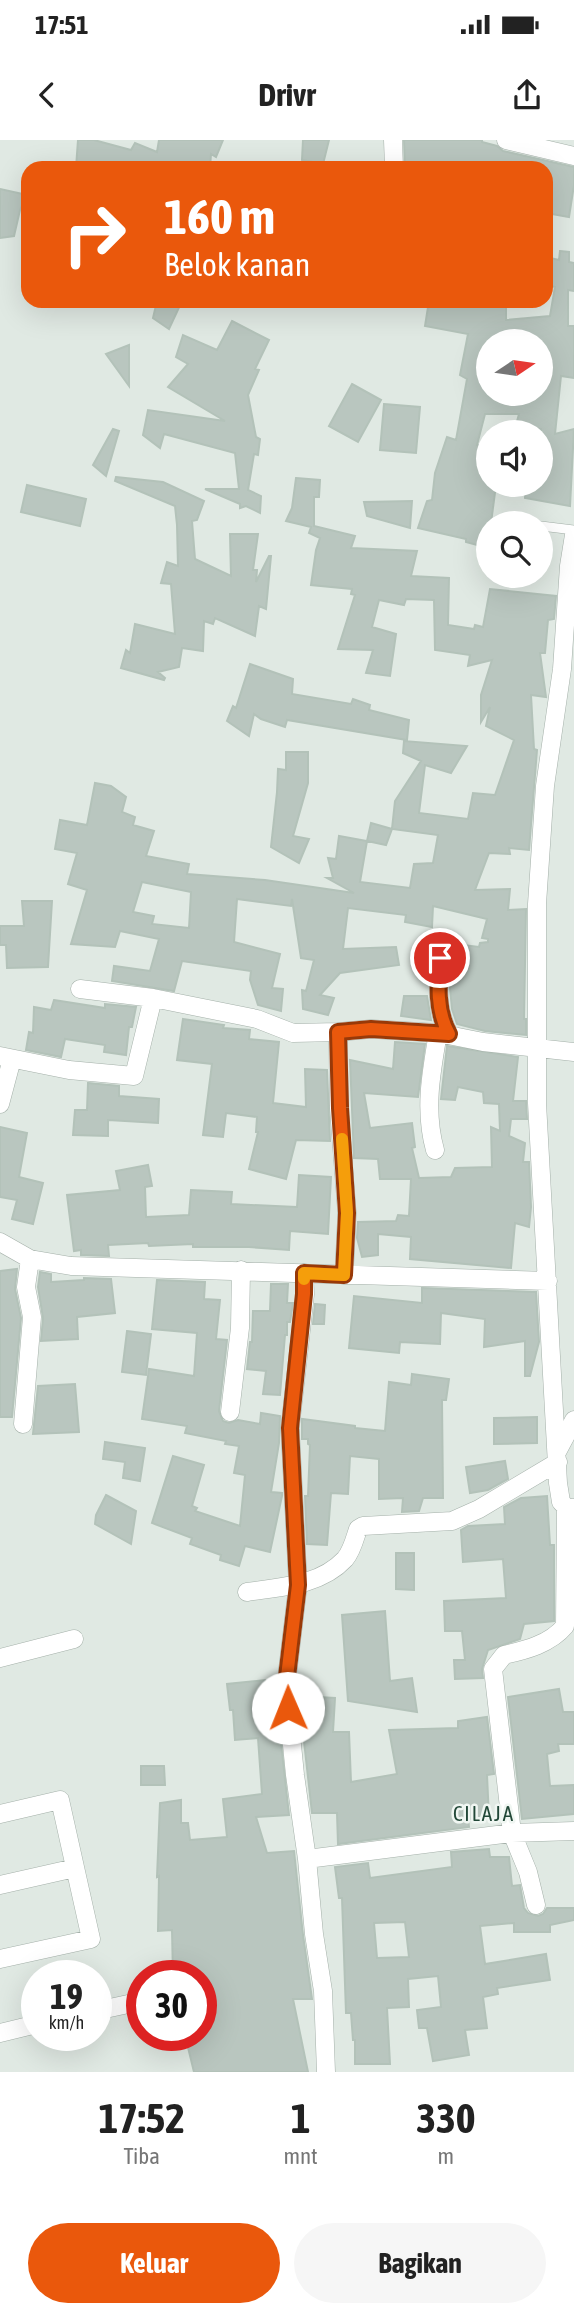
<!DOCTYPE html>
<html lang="id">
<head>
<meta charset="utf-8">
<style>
  body { margin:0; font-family:"Asap Condensed",sans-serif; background:#f6f6f6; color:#222; height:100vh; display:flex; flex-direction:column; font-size:26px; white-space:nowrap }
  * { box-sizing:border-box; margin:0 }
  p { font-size:23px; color:#767676 }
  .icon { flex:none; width:38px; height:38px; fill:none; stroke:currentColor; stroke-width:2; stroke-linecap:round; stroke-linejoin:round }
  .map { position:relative; height:1932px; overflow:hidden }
  .panel { display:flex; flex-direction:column; background:#fff; flex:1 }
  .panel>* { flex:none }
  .hud { position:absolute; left:21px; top:21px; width:532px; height:147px; border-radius:21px; box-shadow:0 7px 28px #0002; background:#ea580c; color:#fff; overflow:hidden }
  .needle { width:46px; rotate:77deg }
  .controls { position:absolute; left:476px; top:189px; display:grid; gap:14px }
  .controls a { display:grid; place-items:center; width:77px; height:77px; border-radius:50%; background:#fff; box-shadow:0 7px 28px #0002; font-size:35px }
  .speed { position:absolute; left:21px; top:1820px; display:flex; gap:14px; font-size:35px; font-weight:700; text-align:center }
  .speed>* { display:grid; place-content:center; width:91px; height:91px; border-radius:50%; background:#fff; box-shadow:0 7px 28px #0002; line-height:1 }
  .speed small { font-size:18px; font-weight:400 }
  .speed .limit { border:10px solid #d22; background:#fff; color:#111 }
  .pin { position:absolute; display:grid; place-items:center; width:60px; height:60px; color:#fff; margin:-30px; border:4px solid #fff; border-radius:50%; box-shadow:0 2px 7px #0007 }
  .me { position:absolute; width:77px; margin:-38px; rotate:359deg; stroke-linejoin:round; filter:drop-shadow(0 0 5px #0008) }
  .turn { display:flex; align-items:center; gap:24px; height:147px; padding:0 28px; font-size:32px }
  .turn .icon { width:91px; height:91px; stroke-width:2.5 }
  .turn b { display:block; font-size:49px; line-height:60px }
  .eta { display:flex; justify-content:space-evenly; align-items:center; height:119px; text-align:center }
  .eta b { font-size:42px; font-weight:700; line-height:49px }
  .button { display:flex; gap:14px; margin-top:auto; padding:14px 28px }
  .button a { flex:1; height:80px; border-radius:42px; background:#ea580c; color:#fff; font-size:28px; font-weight:700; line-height:80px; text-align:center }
  .button a+a { background:#f6f6f6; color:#222 }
  .status { display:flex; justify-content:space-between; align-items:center; height:49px; padding:0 35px; background:#fff; direction:ltr }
  .status svg { height:19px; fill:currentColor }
  header { display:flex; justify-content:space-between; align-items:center; height:91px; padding:0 28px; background:#fff; font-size:32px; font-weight:700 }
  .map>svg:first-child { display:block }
</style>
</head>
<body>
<div class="status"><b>17:51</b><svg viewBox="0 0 49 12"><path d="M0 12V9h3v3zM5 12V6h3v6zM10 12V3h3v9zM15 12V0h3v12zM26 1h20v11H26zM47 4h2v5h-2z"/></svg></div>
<header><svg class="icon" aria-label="back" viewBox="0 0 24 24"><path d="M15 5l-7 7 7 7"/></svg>Drivr<svg class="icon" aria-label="share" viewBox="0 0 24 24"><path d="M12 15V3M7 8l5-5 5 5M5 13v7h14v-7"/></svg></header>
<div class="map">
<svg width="574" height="1932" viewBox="0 0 574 1932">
  <rect width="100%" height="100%" fill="#e0e9e3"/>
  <path fill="#b9c6bf" stroke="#b3c2b9" stroke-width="2" fill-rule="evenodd" d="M78 0H94L131 10 135 3 157 12 159 0H223L216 17 211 14 210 28H131L111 23 109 28H76Z
    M303 0H329L323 24 302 20Z
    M404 0H482V2L497 6 503 11 574 27V45L569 77 546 73V28H405Z
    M0 49 27 55 20 70 14 96 0 98Z
    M560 111 569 112V122L574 123V151L568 150V186H574V238L561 236 555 294 574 289 570 366 525 358 526 345H541V289L516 285 519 274H485L477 305H488V345H496L491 383H488V408L466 402V399L418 388 427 361 432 360 435 333 447 297 456 300 467 239 460 235 468 194 425 186 429 161 506 162V180L550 176 555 147 546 145V117L559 120ZM488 201H541V254H488Z
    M157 161H182L169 189 153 178Z
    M232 181 269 200 255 229 259 230 248 255 256 297 260 299 258 315 254 314 248 350 261 356 260 373 246 366 240 368V364L205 349H239L235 313 164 294 160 308 143 295 148 270 225 281 168 247 188 224 176 217 183 195 217 210Z
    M129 205V246L106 214Z
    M352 244 381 260 358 302 329 286Z
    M384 264 420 267 416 313 380 310Z
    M113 289 119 291 106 336 93 325Z
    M116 337 163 342 204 361 197 380 192 381 195 419 231 436 230 394H258L253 430H257L256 442 269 416H271L266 469 259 466 255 496 215 478 213 484 204 481 203 511 182 508 179 527 158 532 165 538 164 540 121 528 126 510 130 513 135 484 175 494 171 444 161 443 167 422 178 426 177 385 175 366 115 341Z
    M296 338 320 340 319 357H314V386L355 396 351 408 417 411 411 436 449 438 448 485 474 489 475 485 483 487 490 449 556 456 554 479 548 480 545 513H540L546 557 531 555 534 609 537 610 529 710 509 708 510 714 489 713 475 750 510 749 508 770 526 769 524 879H526V895L485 891 457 884 452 869 450 848 456 804 479 807 480 803 488 802V799L482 798 487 779 433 766 432 787 405 782 406 775 348 768 343 809 396 807 399 825 340 833 320 855 334 858 328 875 303 869 302 850 306 851 314 820 301 818 292 759 291 766 237 759 234 802 280 814 272 848 283 849 281 871 258 865 250 840 251 831 182 821 174 851 112 841 114 826 150 831 159 799 120 791 115 807 71 804 87 750 68 744 77 713 55 709 60 680 87 685 95 643 111 646 126 657 122 672 135 677 133 685 154 691 146 716 189 724 187 734 265 740 354 753 327 738H333L328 718 336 719 339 696 367 701 360 742 410 748 414 724 433 723 438 695 392 689 395 661 421 621 403 613 404 601 467 606 451 633 425 625 419 673 468 679 473 653 495 655 514 600 486 586 490 567 481 582V555L492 520 468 526 470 515 435 510 434 460 406 459 404 465 379 460 372 487 396 494 390 536 366 533 373 510 338 509 355 455 351 454 352 449 311 445 316 410 320 398 309 393 311 387 286 381 292 368ZM142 742 191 752 189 788 152 784 154 776 133 772Z
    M27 345 86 359 80 386 21 372Z
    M412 361 410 388 367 376 364 362Z
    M250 524 293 539 292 554 351 564 353 559 370 565 369 570 409 580 407 600 287 580 285 587 261 579 254 574 249 596 227 581 233 566 236 568Z
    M286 612H308V643L293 696 309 699 299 723 271 707 277 652 278 629 286 630Z
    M371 683 392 689 386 705 367 701Z
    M22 761H52L48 827 7 828 6 805H0V786H24Z
    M404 856H427L431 880 401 876Z
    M54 860 105 868V864L136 867 132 887H129L126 915 104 912 105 905 65 899 61 917 26 910 29 892 33 893 34 867 51 870Z
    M183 879 224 885 223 888 250 890 249 899 279 902 273 963 306 967 305 929 327 930 330 1001 296 1000 286 1039 249 1029 258 992H256L257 977 226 973 223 997 203 995 212 924 177 920Z
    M395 902 425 904 418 957 364 953 370 988 412 983 415 1007 412 1008 419 1038 451 1037 455 1028 492 1027 491 987 500 991 499 964 484 963 483 952 458 947 455 960 441 959 447 906 518 917 513 961H526L527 979H511L509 996 525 1003 523 1022H529L531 1067 529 1087 515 1083 511 1128 410 1119 411 1097 378 1094V1115L362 1117 357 1098 358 1082 396 1081 398 1075 409 1076 411 1039H380L378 1019 354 1018 350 920 393 929Z
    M88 943 119 946V956L159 959 158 983 108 980V996L73 995 75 970H87Z
    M0 987 27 993 19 1037 43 1043 33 1084 12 1079 17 1060 0 1057Z
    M148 1025 152 1046 145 1047 146 1077 189 1075 191 1050 232 1052 231 1064 297 1067 299 1035 331 1037 328 1094 290 1091 289 1110 249 1107H193V1104L149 1106 148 1103 108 1105 109 1116 81 1115V1110L74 1111 67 1055 120 1050 116 1031Z
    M17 1129 15 1149 21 1178 12 1277H0V1131Z
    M40 1132 51 1134V1142L84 1140V1138L111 1139 115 1173 77 1177 78 1199 41 1201 43 1178 38 1147Z
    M157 1140 205 1142 204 1159 220 1160 216 1199 227 1200 219 1271 223 1281 229 1283 238 1280 260 1284 261 1273 280 1276 279 1303 271 1352 282 1353V1356L270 1412 245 1406 239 1426 220 1420 221 1415 190 1404 192 1398 152 1383 173 1316 204 1325 192 1366 197 1368 195 1371 240 1386 245 1335 234 1333 239 1306 225 1304 226 1301 185 1293 187 1286 142 1279 149 1229 194 1236 197 1193 152 1189Z
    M271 1144H288L287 1163H293L290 1182H287V1195H285L280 1255 263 1254 266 1231 247 1229 250 1202H252L253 1171H270Z
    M422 1148 536 1152 539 1202 530 1236H525V1201L484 1207 485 1179 441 1173 440 1204 400 1202 399 1213 349 1208 354 1156 422 1163Z
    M315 1164 325 1165 324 1184H313Z
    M127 1191 151 1194 146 1235 122 1232Z
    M412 1234 449 1239 446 1260H442L443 1358H423L419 1371 402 1372 403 1358 379 1359V1319L350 1316 348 1354 331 1353 327 1405 307 1404 305 1356H308L310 1305 308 1304V1299H302V1279L355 1286V1288L385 1291 389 1242 411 1245Z
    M75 1244 79 1292 33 1294 38 1246Z
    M537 1277V1303L494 1304V1278Z
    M105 1302 145 1308 140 1341 123 1338 125 1322 103 1319Z
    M505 1321 508 1339 488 1350 470 1353 466 1327Z
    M106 1355 136 1371 131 1404 95 1384 96 1375Z
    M547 1356 550 1405H554V1481L524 1484 520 1499 488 1510 482 1529 483 1538 455 1539 454 1520H465L462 1491H445L444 1461 506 1458 503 1419 463 1422 461 1390 468 1386 505 1384 504 1367 521 1358Z
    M396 1413H414V1450L396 1449Z
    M385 1471 390 1541 412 1538 417 1572 348 1561 342 1475Z
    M265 1540 269 1568 277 1567 289 1675 256 1677 267 1713 294 1711 303 1795 312 1859H293L308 1932H194L185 1895H201V1836H173L172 1790 158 1791 159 1736 157 1737 160 1663 181 1660V1683H188L190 1700 227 1697 223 1659 262 1654 258 1598 235 1600 233 1570H230L227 1544Z
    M559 1549 563 1572H574V1604H558L559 1611 547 1614 550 1646 574 1645V1674L522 1679 508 1557Z
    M299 1556 335 1558 333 1592H349L351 1642 397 1634 389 1590 458 1588V1581L487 1577 494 1634 487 1635 489 1678 468 1679 469 1687 338 1704 337 1673H312Z
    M141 1626H164L165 1645H141Z
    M489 1709 490 1717H509L512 1746 520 1745 524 1768 528 1773 538 1776 543 1774 547 1768H574V1780L550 1785V1792H514V1783L480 1786 485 1824 546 1814 550 1840 497 1848 498 1854 483 1857 487 1888 465 1890 469 1915 433 1921 427 1888H419L417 1870 441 1867 438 1836 408 1839 409 1867 387 1868 390 1924H355V1900H353L351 1873H346L342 1758H339L335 1727 368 1723 370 1738 452 1727 451 1712ZM405 1782 409 1817 377 1818 374 1783Z"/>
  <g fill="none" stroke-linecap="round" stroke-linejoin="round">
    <defs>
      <path id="lane" d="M504 381 523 383
        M541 386 574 390"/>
      <path id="street" d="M393 0 394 28
        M506 0 574 16
        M574 395 569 426 562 529 545 646 537 764V963L558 1343 561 1362 566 1367 574 1368
        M443 800C439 831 433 865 449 894
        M80 849 153 858 257 879 293 893 338 892 339 968 347 1073 344 1135
        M338 892 371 889 438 893 483 902 574 912
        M0 916 69 930 134 936 153 858
        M0 964 12 919
        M435 1010C424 971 431 933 438 893
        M0 1102 30 1119 71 1126 548 1141
        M304 1133 305 1154 290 1288 298 1445 286 1545 295 1635 307 1719
        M230 1272 240 1188 241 1130
        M23 1284 32 1177 26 1147 30 1119
        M557 1312 574 1280
        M247 1452C280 1447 320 1446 345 1419 352 1411 355 1398 358 1389L363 1386 452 1381 479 1369 558 1322
        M0 1518 74 1499
        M0 1674 60 1660 91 1799 0 1819
        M0 1745 75 1728
        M536 1765 528 1732 512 1693 493 1529 504 1515C526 1510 550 1504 565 1486L566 1367
        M96 1871 142 1861
        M0 1893 37 1884
        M326 1932 323 1851 314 1794 307 1719 512 1693 574 1691"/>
    </defs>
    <use href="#lane" stroke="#a4b0a9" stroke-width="10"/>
    <use href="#street" stroke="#a4b0a9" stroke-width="19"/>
    <use href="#lane" stroke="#fff" stroke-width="9"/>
    <use href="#street" stroke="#fff" stroke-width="18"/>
  </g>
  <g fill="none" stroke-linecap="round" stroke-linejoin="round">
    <defs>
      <path id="route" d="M288 1568 286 1545 298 1445 290 1288 304 1154V1133L344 1135 347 1073 340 968 338 892 371 889 449 894C436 871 438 844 440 818"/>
    </defs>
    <use href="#route" stroke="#983908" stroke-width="18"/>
    <use href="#route" stroke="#ea580c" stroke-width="12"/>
    <path stroke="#f59e0b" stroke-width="12" d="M304 1139V1133L344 1135 347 1073 342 999"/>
  </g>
  <g text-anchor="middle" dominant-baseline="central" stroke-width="5" stroke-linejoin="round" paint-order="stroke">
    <g font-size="21" letter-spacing="2" fill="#214737" stroke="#f0f6f2">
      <text x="484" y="1673">CILAJA</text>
    </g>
  </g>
</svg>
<div class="controls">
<a><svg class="needle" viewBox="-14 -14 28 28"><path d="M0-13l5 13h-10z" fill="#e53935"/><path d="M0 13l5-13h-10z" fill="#767676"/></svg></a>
<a><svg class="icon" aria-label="sound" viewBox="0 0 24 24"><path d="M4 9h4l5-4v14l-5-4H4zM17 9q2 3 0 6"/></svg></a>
<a><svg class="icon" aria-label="search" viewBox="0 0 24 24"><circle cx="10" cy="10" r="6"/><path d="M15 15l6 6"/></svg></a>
</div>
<div class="speed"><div>19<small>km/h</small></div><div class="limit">30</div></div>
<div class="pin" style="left:440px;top:818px;background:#d93025"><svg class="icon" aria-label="arrive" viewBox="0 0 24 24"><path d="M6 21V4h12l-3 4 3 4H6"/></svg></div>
<svg class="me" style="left:288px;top:1568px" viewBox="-20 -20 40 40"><circle r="19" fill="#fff"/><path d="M0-13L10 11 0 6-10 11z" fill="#ea580c"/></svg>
<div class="hud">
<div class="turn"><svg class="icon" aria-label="right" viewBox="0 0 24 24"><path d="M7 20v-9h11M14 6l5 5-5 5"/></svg><div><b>160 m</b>Belok kanan</div></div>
</div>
</div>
<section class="panel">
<div class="eta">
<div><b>17:52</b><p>Tiba</p></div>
<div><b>1</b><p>mnt</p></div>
<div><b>330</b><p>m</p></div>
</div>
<div class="button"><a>Keluar</a><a>Bagikan</a></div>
</section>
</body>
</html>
